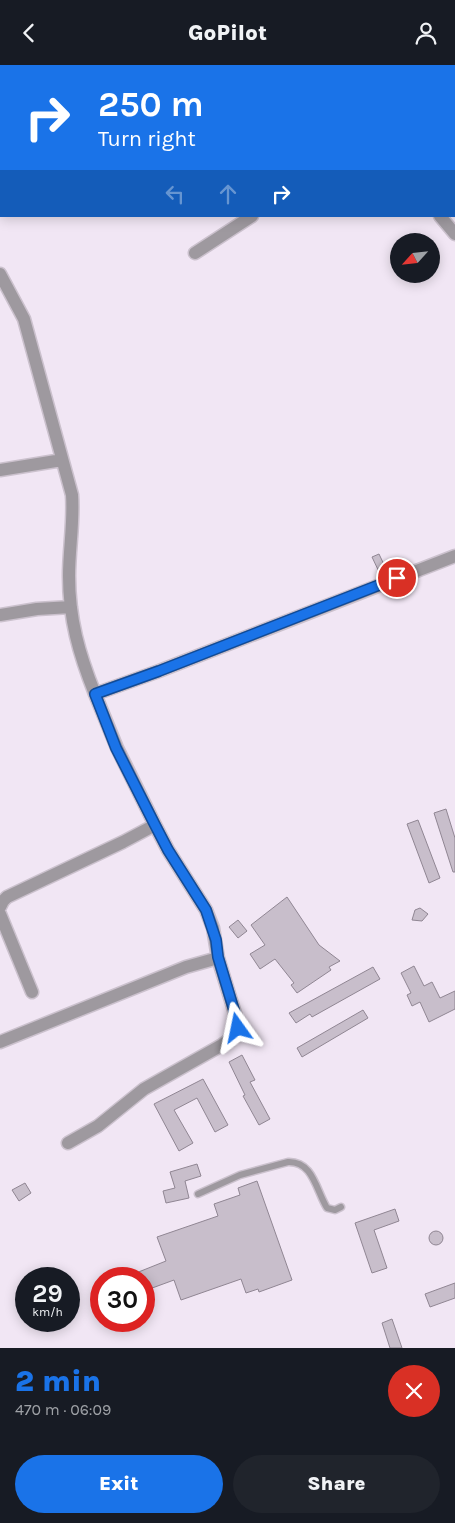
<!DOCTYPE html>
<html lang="en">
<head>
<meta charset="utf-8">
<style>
  body { margin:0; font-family:Karla,sans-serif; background:#20242c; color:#f1f3f6; height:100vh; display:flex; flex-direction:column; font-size:19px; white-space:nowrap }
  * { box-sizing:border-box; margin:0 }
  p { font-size:16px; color:#9ea1a6 }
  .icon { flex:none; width:28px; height:28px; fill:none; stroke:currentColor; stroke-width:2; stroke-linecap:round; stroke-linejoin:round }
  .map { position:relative; height:1283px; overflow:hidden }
  .sheet { display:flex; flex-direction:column; background:#171b24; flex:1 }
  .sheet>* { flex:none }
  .banner { position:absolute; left:0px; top:0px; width:455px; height:152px; box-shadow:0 2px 12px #0003; background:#1a73e8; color:#fff; overflow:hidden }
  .needle { width:32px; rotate:243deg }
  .tools { position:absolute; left:390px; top:168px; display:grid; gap:10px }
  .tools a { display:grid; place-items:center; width:50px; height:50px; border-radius:50%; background:#171b24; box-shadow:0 2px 12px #0003; font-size:25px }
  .speed { position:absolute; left:15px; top:1202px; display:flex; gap:10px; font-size:25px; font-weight:700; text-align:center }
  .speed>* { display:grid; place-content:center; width:65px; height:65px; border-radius:50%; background:#171b24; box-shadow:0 2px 12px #0003; line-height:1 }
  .speed small { font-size:12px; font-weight:400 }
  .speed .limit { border:8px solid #d22; background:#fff; color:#111 }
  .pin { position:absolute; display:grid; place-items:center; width:42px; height:42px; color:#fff; margin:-21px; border:2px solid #fff; border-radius:50%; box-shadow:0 1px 5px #0007 }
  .me { position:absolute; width:55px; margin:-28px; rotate:348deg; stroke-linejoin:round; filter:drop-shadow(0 0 4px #0008) }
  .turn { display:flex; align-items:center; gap:18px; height:105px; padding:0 15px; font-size:22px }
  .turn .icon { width:65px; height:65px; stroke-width:2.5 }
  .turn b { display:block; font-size:35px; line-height:42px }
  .lanes { display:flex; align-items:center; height:48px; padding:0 15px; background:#0003; justify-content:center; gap:25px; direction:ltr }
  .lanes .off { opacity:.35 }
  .round { display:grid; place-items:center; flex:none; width:52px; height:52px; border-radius:26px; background:#20242c }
  .overview { display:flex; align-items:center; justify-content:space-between; height:85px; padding:0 15px }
  h1 { font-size:30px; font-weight:800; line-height:38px; color:#1a73e8 }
  .cta { display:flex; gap:10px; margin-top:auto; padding:10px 15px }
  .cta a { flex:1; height:58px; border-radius:30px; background:#1a73e8; color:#fff; font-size:20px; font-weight:800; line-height:58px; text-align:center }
  .cta a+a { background:#20242c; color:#f1f3f6 }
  header { display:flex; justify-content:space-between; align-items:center; height:65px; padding:0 15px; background:#171b24; font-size:22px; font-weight:800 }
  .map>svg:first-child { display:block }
</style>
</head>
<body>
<header><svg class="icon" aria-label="back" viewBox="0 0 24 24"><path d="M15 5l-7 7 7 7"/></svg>GoPilot<svg class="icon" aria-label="person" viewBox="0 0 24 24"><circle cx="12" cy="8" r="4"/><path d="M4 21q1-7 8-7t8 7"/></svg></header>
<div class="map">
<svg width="455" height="1283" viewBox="0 0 455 1283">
  <rect width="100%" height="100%" fill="#f1e6f4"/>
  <path fill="#c8becb" stroke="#908693" d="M379 489 388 508 381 511 372 492Z
    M446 744 455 773V807H453L434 748Z
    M418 755 440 813 429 818 407 759Z
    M287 832 319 880 340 896 329 902 331 905 297 928 291 920 294 918 275 894 260 904 250 889 265 880 251 860Z
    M420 843 428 849 422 856 412 855 415 845Z
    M238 855 247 866 238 873 229 862Z
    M414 901 424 921 432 917 440 933 455 926V944L429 957 420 937 412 941 407 930 411 928 401 908Z
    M373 902 380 914 312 952 310 949 296 958 289 948Z
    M363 945 368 953 302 992 297 983Z
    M242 990 255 1015 250 1017 270 1054 259 1060 243 1031 245 1030 229 997Z
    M203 1014 228 1060 215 1067 197 1033 174 1045 193 1078 179 1086 154 1039Z
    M197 1099 201 1111 185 1116 189 1133 166 1138 163 1126 175 1123 170 1107Z
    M257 1116 292 1215 259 1227 258 1224 246 1228 241 1214 181 1235 174 1215 144 1226V1214H121L166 1196 157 1172 218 1151 214 1139 240 1130 238 1123Z
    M25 1118 31 1128 19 1136 12 1125Z
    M395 1144 399 1156 374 1165 387 1203 372 1208 355 1158Z
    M429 1173a7 7 0 1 1 14 0a7 7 0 1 1-14 0Z
    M455 1218V1233L430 1242 425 1229Z
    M392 1254 402 1283H390L382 1258Z"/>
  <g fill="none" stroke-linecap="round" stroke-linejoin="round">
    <defs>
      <path id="lane" d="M198 1129 240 1110 288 1097C313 1096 316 1125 327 1143L335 1145 341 1142"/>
      <path id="street" d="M305 0 306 1
        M454 57 455 55
        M440 151 455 169
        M195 188 252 151
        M0 209 24 254 72 430C74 457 69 484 69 511 69 554 79 589 95 629
        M0 405 62 395
        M0 550 37 544 71 542
        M0 842 3 836 7 832 123 777 155 760
        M0 849 32 927
        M0 977 186 902 218 893
        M68 1078 98 1061 144 1024 222 980C232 973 238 968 237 955L218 893 213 863 206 845 168 785 155 760 117 683 95 629 159 606 455 491"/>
    </defs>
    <use href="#lane" stroke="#cbc1cd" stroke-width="9"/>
    <use href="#street" stroke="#cbc1cd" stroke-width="15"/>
    <use href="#lane" stroke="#9e999f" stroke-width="6"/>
    <use href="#street" stroke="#9e999f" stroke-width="12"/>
  </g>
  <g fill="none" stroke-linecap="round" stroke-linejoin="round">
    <defs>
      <path id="route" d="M238 963 237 955 218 892 216 875 206 845 168 785 155 760 116 683 95 629 159 606 397 513"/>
    </defs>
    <use href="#route" stroke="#114b97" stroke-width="12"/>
    <use href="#route" stroke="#1a73e8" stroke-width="9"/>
  </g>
</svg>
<div class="tools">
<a><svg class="needle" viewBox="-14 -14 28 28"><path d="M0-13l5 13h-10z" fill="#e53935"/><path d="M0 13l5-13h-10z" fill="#9ea1a6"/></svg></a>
</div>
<div class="speed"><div>29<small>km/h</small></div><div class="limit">30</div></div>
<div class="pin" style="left:397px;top:513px;background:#d93025"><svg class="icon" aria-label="arrive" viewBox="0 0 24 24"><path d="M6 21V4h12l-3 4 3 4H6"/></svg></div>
<svg class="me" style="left:238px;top:963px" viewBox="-20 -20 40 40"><path d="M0-17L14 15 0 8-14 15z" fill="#1a73e8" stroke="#fff" stroke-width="4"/></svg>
<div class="banner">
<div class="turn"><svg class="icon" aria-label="right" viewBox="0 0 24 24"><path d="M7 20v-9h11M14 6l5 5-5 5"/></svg><div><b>250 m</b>Turn right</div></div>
<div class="lanes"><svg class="icon off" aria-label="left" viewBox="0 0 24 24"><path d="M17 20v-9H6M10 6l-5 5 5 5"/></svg><svg class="icon off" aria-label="ahead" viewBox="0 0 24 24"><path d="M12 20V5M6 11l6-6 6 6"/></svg><svg class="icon" aria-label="right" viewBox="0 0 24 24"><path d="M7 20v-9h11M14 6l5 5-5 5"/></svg></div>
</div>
</div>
<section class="sheet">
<div class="overview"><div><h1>2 min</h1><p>470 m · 06:09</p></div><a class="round" style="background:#d93025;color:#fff"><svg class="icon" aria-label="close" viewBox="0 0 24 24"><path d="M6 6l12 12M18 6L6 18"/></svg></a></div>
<div class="cta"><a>Exit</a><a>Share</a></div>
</section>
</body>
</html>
